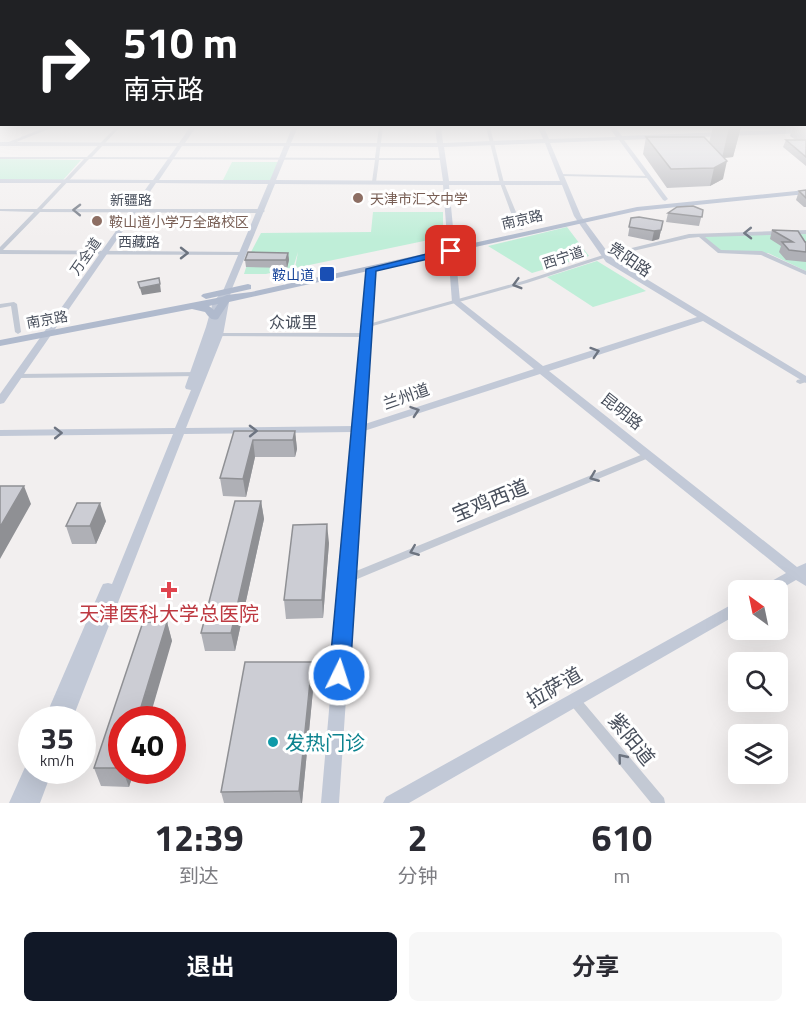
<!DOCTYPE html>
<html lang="zh">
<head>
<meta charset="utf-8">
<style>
  body { margin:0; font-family:"Titillium Web","Noto Sans SC",sans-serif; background:#f7f7f7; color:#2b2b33; height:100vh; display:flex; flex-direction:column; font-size:22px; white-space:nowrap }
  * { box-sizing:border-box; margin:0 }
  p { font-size:20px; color:#7c7c81 }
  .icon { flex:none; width:33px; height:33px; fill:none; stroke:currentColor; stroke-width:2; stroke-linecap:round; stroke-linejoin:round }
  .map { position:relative; height:803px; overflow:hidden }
  .panel { display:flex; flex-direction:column; background:#fff; flex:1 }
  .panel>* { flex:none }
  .banner { position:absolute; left:0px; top:0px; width:807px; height:126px; box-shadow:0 6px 24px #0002; background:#202124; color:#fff; overflow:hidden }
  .needle { width:39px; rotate:327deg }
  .tools { position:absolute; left:728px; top:580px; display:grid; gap:12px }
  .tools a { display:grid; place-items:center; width:60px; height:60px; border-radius:9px; background:#fff; box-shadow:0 6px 24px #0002; font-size:30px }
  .speed { position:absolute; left:18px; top:706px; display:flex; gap:12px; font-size:30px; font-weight:700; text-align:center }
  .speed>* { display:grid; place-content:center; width:78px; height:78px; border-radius:50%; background:#fff; box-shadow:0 6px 24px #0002; line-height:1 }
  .speed small { font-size:15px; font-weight:400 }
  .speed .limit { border:9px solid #d22; background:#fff; color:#111 }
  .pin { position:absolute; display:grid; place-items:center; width:51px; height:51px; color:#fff; margin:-26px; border-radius:12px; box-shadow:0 3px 9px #0006 }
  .me { position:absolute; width:66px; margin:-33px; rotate:4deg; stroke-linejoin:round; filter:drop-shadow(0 0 4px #0008) }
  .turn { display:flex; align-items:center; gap:21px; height:126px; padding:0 24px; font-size:27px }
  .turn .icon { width:78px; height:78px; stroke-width:2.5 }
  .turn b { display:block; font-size:42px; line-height:51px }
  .eta { display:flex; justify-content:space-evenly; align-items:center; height:102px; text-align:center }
  .eta b { font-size:36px; font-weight:700; line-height:42px }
  .button { display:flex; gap:12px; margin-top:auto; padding:12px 24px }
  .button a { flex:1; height:69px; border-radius:9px; background:#111827; color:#fff; font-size:24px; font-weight:700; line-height:69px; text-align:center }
  .button a+a { background:#f7f7f7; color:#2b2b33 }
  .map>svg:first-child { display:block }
</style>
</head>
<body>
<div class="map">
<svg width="806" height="803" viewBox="0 0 806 803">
  <rect width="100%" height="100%" fill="#f2efef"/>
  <path fill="#bfeed8" d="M0 159 81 160 63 180H0Z
    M232 162H281L273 180H223Z
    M373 212H443V237L295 268 298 252 293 268 266 274H244L251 252 261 233 371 232Z
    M567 227 589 256 532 273 488 246Z
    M806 233V271L768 253 720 252 701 235Z
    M597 261 646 291 593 307 547 277Z"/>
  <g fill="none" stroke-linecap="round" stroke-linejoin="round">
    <path fill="#c3c9d4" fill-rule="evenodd" d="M116 127H120L92 157 375 158 379 127H383L379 158H443L445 159 443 160H379L376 182 374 183 372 182 375 160 89 159 42 209H262L265 211 262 213 40 212 3 250 244 252 245 253 242 255 0 254V247L34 212 0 211V209H37L84 159H0V157H87Z
      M486 127H490L504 183 523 229 522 230 517 229 500 183Z
      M560 174 649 176 651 177 649 178 562 176H560Z
      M806 230V234L705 237 721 250 762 251 806 271V275L761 255 718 253 699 237 689 238 607 257 527 283 369 327H365L364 326 365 325 523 281 603 255 689 234Z
      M14 302 17 304 21 332 18 334 15 332 11 306 0 308V304Z
      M218 333H367L370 335 367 337 216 336 215 335 216 334Z
      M199 372H202L203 374 202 376 18 378 14 376 18 374Z
      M806 378V382L800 384 796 382 797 380Z
      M648 452 651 453 652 455 651 457 350 582 347 583 344 582 342 579 344 576Z
      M574 695 578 696 664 798 665 803H651L570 704 568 700 570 696Z"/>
    <path fill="#c2c9d7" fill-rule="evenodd" d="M46 127H54L16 142 179 143 190 127H196L185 143H286L292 127H298L291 143H437L435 127H441L443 143 543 139 538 127H544L549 139 616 137 609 127H615L622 136 806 129V133L624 140 668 199 665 201 663 200 619 140 550 143 581 216 612 258 806 376V383L703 321 549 371 797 567 806 563V586L796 580 777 591H759L761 587 786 573 540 374 364 431 339 803H321L353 432 184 434 72 720H44L101 588 103 584 108 583 112 584 173 434 0 436V430L175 428 191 390 186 389 185 387 206 327 213 302 223 291 268 184 156 183 4 403 0 404V394L150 183H0V179L153 180 177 146H0V142H9ZM545 143 560 181H449L444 147ZM182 146H284L270 180H159ZM290 146 438 147 443 181 276 180ZM275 184 443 185 452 302 534 369 365 424 375 269 371 267 367 269 353 426 186 428 223 335 231 291ZM449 185H562L574 216 606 262 697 317 543 366 460 301Z
      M738 601V614L409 803H383L386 797Z
      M32 763V771H52L40 803H9L26 765Z"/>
    <path fill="#b0bacd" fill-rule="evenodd" d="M806 190V194L637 211 229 302 218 319C211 321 209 317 205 312L192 309 0 346V340L222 297 227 295 251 292 637 207ZM218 304 214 310 209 306Z
      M248 284 251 285V289L206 299 201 296 203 294Z"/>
  </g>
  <path fill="#afb0b6" d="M713 127H741L733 157 724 158 723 179 710 186 667 188 643 154 646 137 709 143Z
    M793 127H806V166L783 147 786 140H796L790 136Z
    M806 190V207H804L796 200 799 191Z
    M703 210 699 226 666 222 668 213Z
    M631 218 663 221 659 239 652 241 628 236Z
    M772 230 806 242V262L786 260 779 252 781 246 770 239Z
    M288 253 289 260 287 268 246 267 245 260Z
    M234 431H295L297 449 295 457H255L246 497 223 496 220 478Z
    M261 501 264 519 235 651H205L201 633Z
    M106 521 96 544H72L66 526Z
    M329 543 323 618 286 619 284 600Z
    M167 622 172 641 122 720V771H134L129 787 101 786 94 768Z
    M312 662 314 680 302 803H224L221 792Z"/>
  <path fill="#8f9094" d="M729 127H741L733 157 722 158Z
    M727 161 723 179 710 186 714 168Z
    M661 230 659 239 652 241 654 231Z
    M288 253 289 260 287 268 286 260Z
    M160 284 161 292 142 295 140 288Z
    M295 431 297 449 295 457 293 440Z
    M253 440 255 457 246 497 243 479Z
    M24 486 31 504 0 559V527Z
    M261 501 264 519 235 651 231 633Z
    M100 503 106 521 96 544 90 526Z
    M327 524 329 543 323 618 322 600Z
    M167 622 172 641 149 720H137Z
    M312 662 314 680 302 803H301L299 791Z
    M123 771H134L129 787Z"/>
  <path fill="#cccdd4" stroke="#8f9094" stroke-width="1.5" d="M646 137H704L727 161 714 168 671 169Z
    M786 140H806V157Z
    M806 190V198L799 191Z
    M693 206 703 210 702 217 668 213 677 207Z
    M639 217 663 221 661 230 654 231 629 227 631 218Z
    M772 230 798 231 805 242H806V252L789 250 782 242H793Z
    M248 252 288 253 286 260H245Z
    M159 278 160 284 140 288 138 282Z
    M234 431H295L293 440H253L243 479 220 478Z
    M0 486H24L0 527Z
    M235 501H261L231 633H201Z
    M77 503H100L90 526H66Z
    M327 524 322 600H284L293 525Z
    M143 622H167L137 720H122V768H94Z
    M245 662H312L299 791 221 792Z"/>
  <defs><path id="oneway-chevron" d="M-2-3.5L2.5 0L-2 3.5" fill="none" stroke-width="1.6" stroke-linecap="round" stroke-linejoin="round" transform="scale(1.5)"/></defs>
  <g stroke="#6d7480">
    <use href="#oneway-chevron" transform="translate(77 210) rotate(-179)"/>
    <use href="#oneway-chevron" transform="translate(748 233) rotate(179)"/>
    <use href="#oneway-chevron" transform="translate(184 253)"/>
    <use href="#oneway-chevron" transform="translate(517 284) rotate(164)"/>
    <use href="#oneway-chevron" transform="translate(594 477) rotate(158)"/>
    <use href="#oneway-chevron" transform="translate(414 551) rotate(158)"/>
    <use href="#oneway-chevron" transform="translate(622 758) rotate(-129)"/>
  </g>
  <g stroke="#6d7481">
    <use href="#oneway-chevron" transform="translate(595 352) rotate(-18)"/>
    <use href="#oneway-chevron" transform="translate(415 411) rotate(-19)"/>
    <use href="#oneway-chevron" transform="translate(253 431) rotate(-1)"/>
    <use href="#oneway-chevron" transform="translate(58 433) rotate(-1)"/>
  </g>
  <linearGradient id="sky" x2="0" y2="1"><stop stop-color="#84bce8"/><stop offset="0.53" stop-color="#f9f8f8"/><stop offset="1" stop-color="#f9f8f8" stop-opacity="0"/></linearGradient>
  <rect width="806" height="239" fill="url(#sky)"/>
  <path fill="#1a73e8" stroke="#114b97" stroke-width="1.5" d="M451 248 454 249V253L376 271 350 675 347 681 339 684 332 681 329 675 366 269Z"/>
  <g fill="#8d6e63" stroke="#fff" stroke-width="2">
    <circle cx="358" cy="198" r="6"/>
    <circle cx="97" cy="221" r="6"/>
  </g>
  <rect fill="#1a4fb4" stroke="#fff" stroke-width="2" x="319" y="266" width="16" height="16" rx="3"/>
  <path fill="#e0444e" stroke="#fff" stroke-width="2" d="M166 581h6v6h6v6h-6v6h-6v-6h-6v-6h6z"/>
  <circle fill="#0f9aa8" stroke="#fff" stroke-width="2" cx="273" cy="742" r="6"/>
  <g text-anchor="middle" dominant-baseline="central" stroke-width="6" stroke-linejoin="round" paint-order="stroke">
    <g font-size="14" fill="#785e54" stroke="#fff" text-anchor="start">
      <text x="370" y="198">天津市汇文中学</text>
      <text x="109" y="221">鞍山道小学万全路校区</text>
    </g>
    <g font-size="14" fill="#484f5c" stroke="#fff">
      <text x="131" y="199">新疆路</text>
      <text transform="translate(522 219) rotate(-13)">南京路</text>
      <text x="139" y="241">西藏路</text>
      <text transform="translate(85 256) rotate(-55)">万全道</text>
      <text transform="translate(563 257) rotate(-18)">西宁道</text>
      <text transform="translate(47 319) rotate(-10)">南京路</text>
    </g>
    <g font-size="14" fill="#164399" stroke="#fff" text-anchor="end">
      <text x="314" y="274">鞍山道</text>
    </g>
    <g font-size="16" fill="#484f5c" stroke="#fff">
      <text transform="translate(630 259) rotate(34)">贵阳路</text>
      <text x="293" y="322">众诚里</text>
      <text transform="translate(406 396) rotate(-19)">兰州道</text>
      <text transform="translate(622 411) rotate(38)">昆明路</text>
    </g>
    <g font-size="20" fill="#484f5c" stroke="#fff">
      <text transform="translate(490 500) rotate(-22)">宝鸡西道</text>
      <text transform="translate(554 687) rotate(-30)">拉萨道</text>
      <text transform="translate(632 739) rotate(51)">紫阳道</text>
    </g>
    <g font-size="20" fill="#be3a42" stroke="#fff">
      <text x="169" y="613">天津医科大学总医院</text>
    </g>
    <g font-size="20" fill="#0d838f" stroke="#fff" text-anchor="start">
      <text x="285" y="742">发热门诊</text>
    </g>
  </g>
</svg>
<div class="tools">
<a><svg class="needle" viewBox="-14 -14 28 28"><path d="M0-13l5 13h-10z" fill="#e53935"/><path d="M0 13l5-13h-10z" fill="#7c7c81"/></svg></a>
<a><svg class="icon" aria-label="search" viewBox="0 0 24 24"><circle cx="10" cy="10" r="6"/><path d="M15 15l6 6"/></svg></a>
<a><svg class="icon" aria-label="layers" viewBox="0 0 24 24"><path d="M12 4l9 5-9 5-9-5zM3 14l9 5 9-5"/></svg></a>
</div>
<div class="speed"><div>35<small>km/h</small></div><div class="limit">40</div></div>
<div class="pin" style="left:451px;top:251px;background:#d93025"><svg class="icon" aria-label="arrive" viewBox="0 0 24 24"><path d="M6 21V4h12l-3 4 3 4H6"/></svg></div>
<svg class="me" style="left:339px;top:675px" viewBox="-20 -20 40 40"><circle r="17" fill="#1a73e8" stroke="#fff" stroke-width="3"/><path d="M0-11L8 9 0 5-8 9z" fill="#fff"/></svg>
<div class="banner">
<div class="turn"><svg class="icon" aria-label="right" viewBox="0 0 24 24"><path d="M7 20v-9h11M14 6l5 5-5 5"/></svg><div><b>510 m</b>南京路</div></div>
</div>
</div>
<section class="panel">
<div class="eta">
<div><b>12:39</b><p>到达</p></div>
<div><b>2</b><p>分钟</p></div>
<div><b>610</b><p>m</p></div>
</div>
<div class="button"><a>退出</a><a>分享</a></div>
</section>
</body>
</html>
